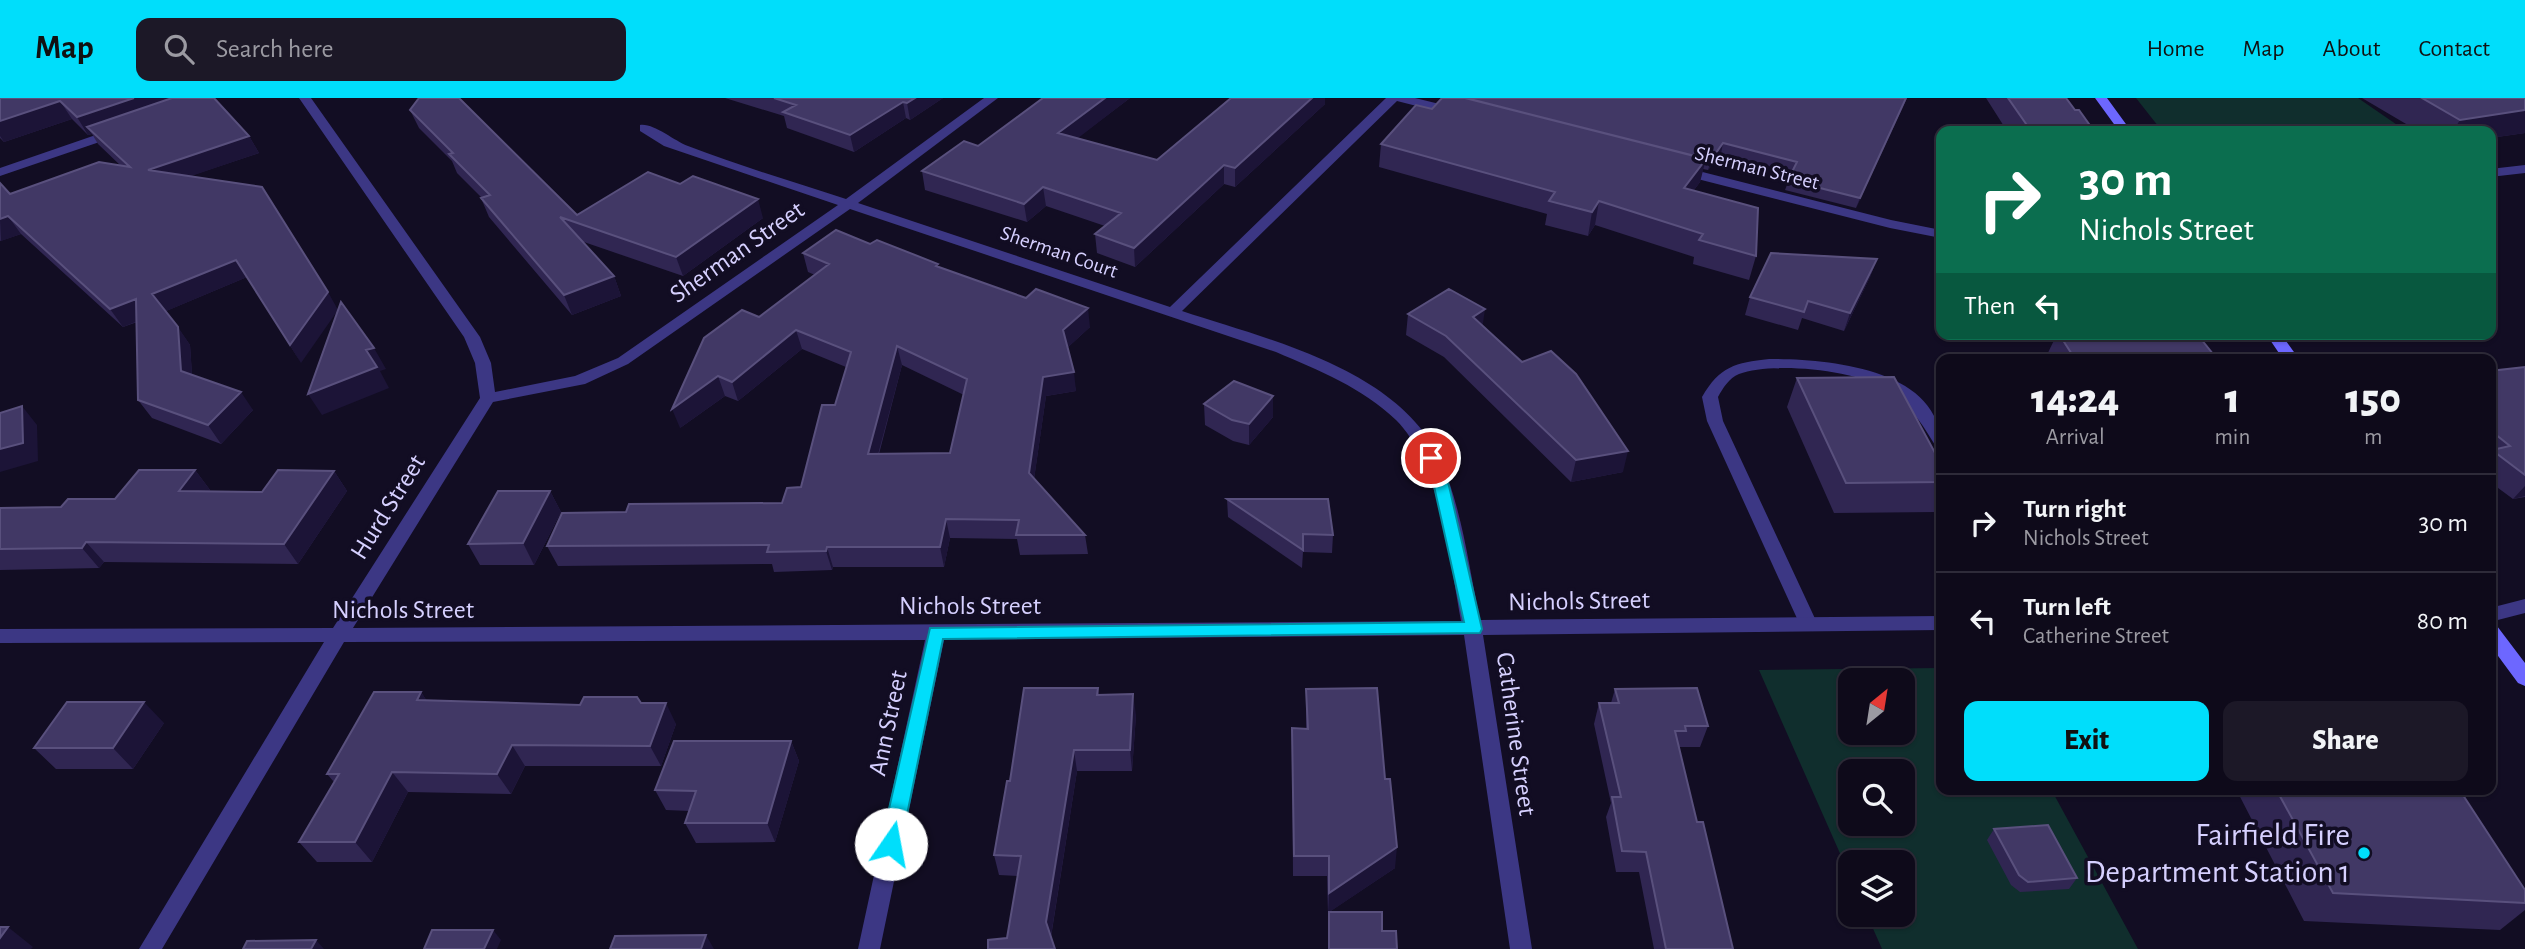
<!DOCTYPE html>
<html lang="en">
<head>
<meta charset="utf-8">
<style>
  body { margin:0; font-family:"Alegreya Sans",sans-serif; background:#1c1827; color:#f1f3f6; height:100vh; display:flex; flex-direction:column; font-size:26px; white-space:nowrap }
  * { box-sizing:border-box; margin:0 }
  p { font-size:23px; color:#9b9aa2 }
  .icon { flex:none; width:38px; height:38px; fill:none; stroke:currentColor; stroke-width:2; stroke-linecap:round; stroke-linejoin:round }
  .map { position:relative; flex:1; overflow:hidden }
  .drawer { position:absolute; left:1936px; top:256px; width:560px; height:441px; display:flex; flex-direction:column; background:#0e0a1a; border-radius:14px; box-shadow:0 2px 5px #0004,0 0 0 2px #2e2b39 }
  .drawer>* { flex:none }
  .hud { position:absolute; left:1936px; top:28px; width:560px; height:214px; border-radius:14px; box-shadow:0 2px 5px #0004,0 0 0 2px #2e2b39; background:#0b6e4f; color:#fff; overflow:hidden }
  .needle { width:46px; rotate:30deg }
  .buttons { position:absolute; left:1838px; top:570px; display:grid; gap:14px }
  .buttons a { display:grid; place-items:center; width:77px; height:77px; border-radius:14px; background:#0e0a1a; box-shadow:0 2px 5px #0004,0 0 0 2px #2e2b39; font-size:35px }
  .pin { position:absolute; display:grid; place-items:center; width:60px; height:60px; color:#fff; margin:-30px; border:4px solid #fff; border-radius:50%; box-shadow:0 2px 7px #0007 }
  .me { position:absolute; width:77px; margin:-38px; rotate:12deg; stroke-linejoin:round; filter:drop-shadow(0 0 5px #0008) }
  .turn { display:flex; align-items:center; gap:24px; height:147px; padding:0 28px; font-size:32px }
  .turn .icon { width:91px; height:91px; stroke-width:2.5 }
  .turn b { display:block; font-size:49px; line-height:60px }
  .then { display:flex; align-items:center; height:66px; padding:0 28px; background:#0003; gap:14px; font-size:26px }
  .eta { display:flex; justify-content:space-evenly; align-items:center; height:119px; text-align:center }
  .eta b { font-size:42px; font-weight:800; line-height:49px }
  .action { display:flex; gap:14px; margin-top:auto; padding:14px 28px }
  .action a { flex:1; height:80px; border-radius:14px; background:#00defb; color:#111; font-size:28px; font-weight:800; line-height:80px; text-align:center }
  .action a+a { background:#1c1827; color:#f1f3f6 }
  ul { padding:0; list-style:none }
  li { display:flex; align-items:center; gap:21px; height:98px; padding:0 28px; border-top:2px solid #2e2b39 }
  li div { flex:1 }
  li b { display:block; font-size:26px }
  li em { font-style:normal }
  header { display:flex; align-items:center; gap:42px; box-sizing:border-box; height:98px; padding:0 35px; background:#00defb; color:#111 }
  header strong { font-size:33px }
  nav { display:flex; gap:38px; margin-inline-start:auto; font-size:24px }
  .search { width:490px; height:63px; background:#1c1827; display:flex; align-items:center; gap:18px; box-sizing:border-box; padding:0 24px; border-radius:14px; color:#9b9aa2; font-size:26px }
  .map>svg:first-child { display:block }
</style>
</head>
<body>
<header>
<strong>Map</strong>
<div class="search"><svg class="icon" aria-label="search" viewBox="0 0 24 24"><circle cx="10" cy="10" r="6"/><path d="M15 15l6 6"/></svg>Search here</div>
<nav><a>Home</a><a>Map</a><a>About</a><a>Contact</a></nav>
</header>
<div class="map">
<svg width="2525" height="851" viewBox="0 0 2525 851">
  <rect width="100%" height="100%" fill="#120d23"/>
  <path fill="#102e2d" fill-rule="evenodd" d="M2136 0H2358L2406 33H2162Z
    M1941 570V691H2051L2138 851H1882L1867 817H1902V765H1850V778L1759 572ZM1850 583H1902V635H1850ZM1850 674H1902V726H1850Z"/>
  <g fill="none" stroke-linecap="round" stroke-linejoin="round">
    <path fill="#3c3784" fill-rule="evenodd" d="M2525 67V75L2490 79V71Z
      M1769 261C1827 261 1941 270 1941 348L1935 347C1922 326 1908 303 1886 291 1856 272 1773 263 1739 276 1729 280 1723 290 1718 299L1723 323 1818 527 1816 532H1802L1800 527 1707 323 1702 299C1720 268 1735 265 1769 261Z"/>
    <path fill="#3c3784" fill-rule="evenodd" d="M299 0H311L480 239 491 265 495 294 575 278 618 260 838 107 664 48 640 33V27C654 25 674 43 688 48 740 68 794 84 846 101L984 0H998L858 105 1170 209 1386 0H1415L1460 11 1462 14 1456 18 1397 3 1182 213C1269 242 1397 270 1440 361 1462 410 1469 470 1480 522L1941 518V532L1483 537 1532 851H1510L1464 537 944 542 880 851H858L925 542 344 544 162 851H139L324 544 0 545V531L333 530 480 300 475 265 464 239ZM850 111 1276 254C1318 272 1363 290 1396 322 1440 366 1450 463 1461 523L353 530 493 304 585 286 628 266Z
      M116 30 122 34 120 37 0 78V70Z
      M1679 68 1891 122 1941 132V140L1890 130 1674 75V69Z
      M2525 501V515L2490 524V510Z"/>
    <path fill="#6d67ff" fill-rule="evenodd" d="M2095 0H2107L2131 33H2119Z
      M2266 236H2281L2299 261H2283Z
      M2490 526 2497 528 2525 565V588L2518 585 2490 547Z"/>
  </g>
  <path fill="#302652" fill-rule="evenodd" d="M0 0H214L249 38 259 55 190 78 301 265 247 179 166 213 190 247 192 277 253 312 221 346 152 320 138 302 137 224 123 229 21 136 0 143V85L10 96 121 68 98 46 92 36 88 37 72 21 4 44 0 40Z
    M725 0H943L910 22 906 20 854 54 787 30 784 18Z
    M1043 0H1130L1077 40 1157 62 1231 0H1325V6L1235 89 1224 86 1135 169 1097 155 1095 136 1105 128 1046 108 1027 124 925 92 922 73 978 48Z
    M1907 0 1856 110 1785 92 1792 74 1721 56 1708 72 1703 71 1700 84 1694 92 1756 158 1749 182 1693 166 1694 159 1595 127 1588 138 1545 127 1547 116 1379 69 1381 46 1432 11Z
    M1986 0H2066L2075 12 2094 33H2007Z
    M2362 0H2525V35L2490 40V33H2418Z
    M410 12 577 117 763 120 683 178 581 143 614 178 621 198 572 217 489 119 481 100H482L457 75 452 63 419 30Z
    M870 146 939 169 1090 229 1067 250 1076 293 1046 298 1034 381 1085 437 1088 456 1020 457 1017 441 950 440 944 469H833L832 472 774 474 772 466 558 468 547 448 626 414 782 405 801 389 835 307 846 269 802 251 738 303 725 298 680 330 759 219 815 177 808 174 803 155ZM902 267 964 297 950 355 879 356Z
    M1877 161 1870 179 1844 233 1802 220 1798 232 1745 217 1750 199Z
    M1408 216 1483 228 1623 374 1571 384 1444 259 1406 237Z
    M2057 236H2197L2217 261H2045Z
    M2525 269V399L2513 401 2490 384V273Z
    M1797 280 1941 366V405L1936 414 1834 415 1787 309Z
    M1273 298V319L1249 347 1233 343 1205 327 1204 306Z
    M195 372 210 392 209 393 262 394 334 373 347 393 298 466 104 464 99 470 0 472V410L61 409 115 401Z
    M550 393 561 414 534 467H480L468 446Z
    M1227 401 1333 437 1332 455 1303 454 1302 470 1228 419Z
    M1098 590 1099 597 1136 617 1132 673H1077L1051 839 1007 840 1018 778 999 777 994 757 1010 683Z
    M1306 591 1385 681 1395 770 1329 814 1382 833 1397 851H1328L1329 814 1328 815 1327 778H1293L1292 630 1306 631Z
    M1615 591 1708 628 1700 649H1680L1679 651 1697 724 1733 851H1654L1639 774H1616L1606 719 1611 705 1594 626 1599 605H1611Z
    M421 594 426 602 580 607 641 605 676 626 661 668H525L511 696 408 694 372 764H317L299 744 334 684 327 676Z
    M164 625 133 671H56L34 650Z
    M791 643 799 663 775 744 696 745 685 725 690 713 666 712 655 692Z
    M2236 691H2459L2525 792V812L2500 832 2304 823Z
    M1994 731 2077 780 2069 791 2020 794 2011 787 1987 742Z"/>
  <path fill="#1c1437" d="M134 0H198L87 29 92 36 88 37 77 19Z
    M915 0H943L910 22 907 5Z
    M1105 0H1130L1060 54 1058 35Z
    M1312 0H1325V6L1235 89V70Z
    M1906 0H1907L1856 110 1860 100Z
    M60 3 72 21 4 44 0 38V23Z
    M903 4 906 20 854 54 850 37Z
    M2525 12V35L2490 40V33H2453L2460 22Z
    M249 38 259 55 159 89 148 72Z
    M1723 45 1721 56 1708 72 1711 62Z
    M1706 61 1700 84 1678 113 1684 90Z
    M1224 67V86L1135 169 1134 150Z
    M1043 89 1046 108 1027 124 1024 106Z
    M758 101 763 120 683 178 676 159Z
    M1599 103 1595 127 1588 138 1592 114Z
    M8 118 21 136 1 143 0 121Z
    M1877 161 1870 179 1844 233 1850 215Z
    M236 162 247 179 164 214 152 196Z
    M614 178 621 198 572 217 564 197Z
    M328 194 338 212 301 265 290 247Z
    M136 201 148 219 123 229 110 211Z
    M1088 210 1090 229 1065 252 1063 232Z
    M1485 211 1482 232 1473 219Z
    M178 229 190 247 193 291 181 273Z
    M796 232 802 251 738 303 732 284Z
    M897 248 902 267 873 375 868 356Z
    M374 250 386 271 380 273 389 290 322 317 308 296 366 252Z
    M1074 274 1076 293 1046 298 1032 395 1029 375 1043 279Z
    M718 278 725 298 680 330 672 311Z
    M241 294 253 312 221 346 208 327Z
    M1273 298V319L1249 347V326Z
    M22 308 37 327 38 363 0 374V351Z
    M1628 353 1623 374 1571 384 1576 362Z
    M195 372 210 392 195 413 179 393Z
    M334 373 347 393 298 466 284 446Z
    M2525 388V398L2513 401Z
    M550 393 561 414 534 467 523 445Z
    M946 421 950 440 944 469 940 449Z
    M86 444 104 464 99 470 82 450Z
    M827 449 833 469 832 472 826 453Z
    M421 594 435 615 417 602Z
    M1133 596 1136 617 1132 673 1130 652Z
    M144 604 164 625 133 671 113 650Z
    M666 605 676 626 661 668 650 648Z
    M791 643 799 663 775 744 767 725Z
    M512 647 525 668 511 696 497 676Z
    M1074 652 1077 673 1050 844 1046 824Z
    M392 674 408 694 372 764 355 744Z
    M1397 749 1395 770 1328 815 1329 795Z
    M8 829 33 849 31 851H0V840Z
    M493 832 501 842 497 851H484Z
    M706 837 714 851H701Z
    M316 842 324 851H311Z"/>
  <path fill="#413865" stroke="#59507d" stroke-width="2" fill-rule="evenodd" d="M0 0H134L77 19 60 3 0 23Z
    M172 0H214L249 38 148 72 262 89 328 194 290 247 236 162 152 196 178 229 181 273 241 294 208 327 138 302 136 201 110 211 8 118 0 121V85L10 96 99 64 130 69 87 29Z
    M419 0H459L577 117 648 74 680 86 693 78 758 101 676 159 560 119 614 178 564 197 481 100 490 97 449 56 453 55 410 12Z
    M774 0H915L907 5 903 4 850 37 783 14 796 7Z
    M1043 0H1105L1058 35 1157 62 1231 0H1312L1235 70 1224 67 1134 150 1095 136 1121 115 1043 89 1024 106 922 73 964 43 978 48Z
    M1442 0H1465L1706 61 1684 90 1758 110 1756 158 1699 142 1703 136 1599 103 1592 114 1549 103 1555 94 1381 46 1416 7 1432 11Z
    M1466 0H1906L1860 100 1788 82 1797 64 1723 45 1711 62Z
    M2008 0H2066L2075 12H2079L2094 33H2027H2031Z
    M2422 0H2525V12L2460 22Z
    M836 132 870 146 877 142 938 166 936 168 1026 200 1036 191 1088 210 1063 232 1074 274 1043 279 1029 375 1085 437H1016L1019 422 946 421 940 449H827L826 453 767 454 769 447 547 448 562 415 626 414 629 406 782 405 787 390 801 389 822 307H835L851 254 796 232 732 284 718 278 672 311 704 240 742 212 759 219 829 166 803 155ZM897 248 967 281 950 355 868 356Z
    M1771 155 1877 161 1850 215 1808 203 1804 214 1750 199Z
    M1449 191 1485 211 1473 219 1522 264 1551 253 1576 276 1628 353 1576 362 1446 238 1408 216Z
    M341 204 374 250 366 252 377 269 308 296Z
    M2059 236H2197L2217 261H2075Z
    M2525 269V377L2492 352 2510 348 2490 332V273Z
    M1894 279 1941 366V384L1846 385 1797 280Z
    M1234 283 1273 298 1249 326 1232 322 1204 306Z
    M22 308 23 345 0 351V315Z
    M139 372H195L179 393 262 394 278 372 334 373 284 446 86 444 82 450 0 451V410L61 409 68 401H115Z
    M498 393H550L523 445 468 446Z
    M1227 401H1328L1333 437 1303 436V452Z
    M1024 590H1098L1097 597 1133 596 1130 652H1074L1046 824 1055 851H988V842L1007 840 1021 758 994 757 1007 683H1010Z
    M1377 590 1385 681H1390L1397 749 1329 795V758H1294L1292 630 1308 631 1306 591Z
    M1697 590 1708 628H1685L1686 633H1675L1697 724H1703L1733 851H1666L1646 754 1622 753 1612 699H1621L1599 605H1619L1615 591Z
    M374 594H421L417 602 580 607 584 599H637L641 605H666L650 648 512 647 497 676 392 674 355 744H299L339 676H327Z
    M67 604H144L113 650H34Z
    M674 643H791L767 725H685L696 693 655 692Z
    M2276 691H2459L2525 792V805L2333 795Z
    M2048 727 2077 780 2028 784 2019 777 1994 731Z
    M1329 814H1382V833H1396L1397 851H1329Z
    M0 829H8L0 840Z
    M432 832H493L484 851H424Z
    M706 837 701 851H610L615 838Z
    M316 842 311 851H243L247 843Z"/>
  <path fill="#00defb" stroke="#0090a3" stroke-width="2" d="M1431 355 1439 360 1449 388 1482 531 1480 535 943 541 901 746 898 752 891 754 884 752 881 746 930 530 1464 524 1434 388 1424 360Z"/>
  <circle fill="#00defb" stroke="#120d23" stroke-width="2.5" cx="2364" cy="755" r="7"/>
  <g text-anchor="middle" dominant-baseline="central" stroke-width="7" stroke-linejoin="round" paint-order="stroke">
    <g font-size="21" fill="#d6d0ff" stroke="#120d23">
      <text transform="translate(1757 70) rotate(14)">Sherman Street</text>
      <text transform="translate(1059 154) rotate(19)">Sherman Court</text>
    </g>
    <g font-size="26" fill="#d6d0ff" stroke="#120d23">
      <text transform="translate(737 154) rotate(-35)">Sherman Street</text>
      <text transform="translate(388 409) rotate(-58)">Hurd Street</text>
      <text transform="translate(1579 503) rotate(-1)">Nichols Street</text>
      <text x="970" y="508">Nichols Street</text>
      <text x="403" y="512">Nichols Street</text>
      <text transform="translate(888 625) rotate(-78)">Ann Street</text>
      <text transform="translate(1516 636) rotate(82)">Catherine Street</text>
    </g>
    <g font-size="32" fill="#d6d0ff" stroke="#120d23" text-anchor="end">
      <text x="2350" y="737">Fairfield Fire<tspan x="2350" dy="37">Department Station 1</tspan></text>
    </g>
  </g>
</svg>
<div class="buttons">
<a><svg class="needle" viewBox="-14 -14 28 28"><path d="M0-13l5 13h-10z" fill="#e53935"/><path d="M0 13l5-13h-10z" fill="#9b9aa2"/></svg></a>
<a><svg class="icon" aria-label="search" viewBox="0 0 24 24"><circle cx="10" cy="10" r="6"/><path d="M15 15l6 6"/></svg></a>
<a><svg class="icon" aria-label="layers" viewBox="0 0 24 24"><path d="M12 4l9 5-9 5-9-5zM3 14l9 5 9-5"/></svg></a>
</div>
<div class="pin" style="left:1431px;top:360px;background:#d93025"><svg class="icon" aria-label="arrive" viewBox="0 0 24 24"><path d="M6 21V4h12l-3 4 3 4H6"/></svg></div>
<svg class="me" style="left:891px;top:746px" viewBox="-20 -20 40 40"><circle r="19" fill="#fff"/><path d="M0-13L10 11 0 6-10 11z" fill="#00defb"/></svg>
<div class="hud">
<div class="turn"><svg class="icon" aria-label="right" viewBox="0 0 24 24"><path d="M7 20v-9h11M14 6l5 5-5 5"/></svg><div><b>30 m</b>Nichols Street</div></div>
<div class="then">Then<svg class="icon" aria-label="left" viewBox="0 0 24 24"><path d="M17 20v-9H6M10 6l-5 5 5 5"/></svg></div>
</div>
<section class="drawer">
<div class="eta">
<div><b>14:24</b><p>Arrival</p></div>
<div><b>1</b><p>min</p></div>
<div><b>150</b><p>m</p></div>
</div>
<ul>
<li><svg class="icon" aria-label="right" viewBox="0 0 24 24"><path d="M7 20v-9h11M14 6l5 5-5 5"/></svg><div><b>Turn right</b><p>Nichols Street</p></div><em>30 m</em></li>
<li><svg class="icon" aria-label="left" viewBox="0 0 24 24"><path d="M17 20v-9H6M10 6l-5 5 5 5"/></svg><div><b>Turn left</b><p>Catherine Street</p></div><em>80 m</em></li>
</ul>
<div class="action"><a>Exit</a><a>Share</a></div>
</section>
</div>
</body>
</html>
